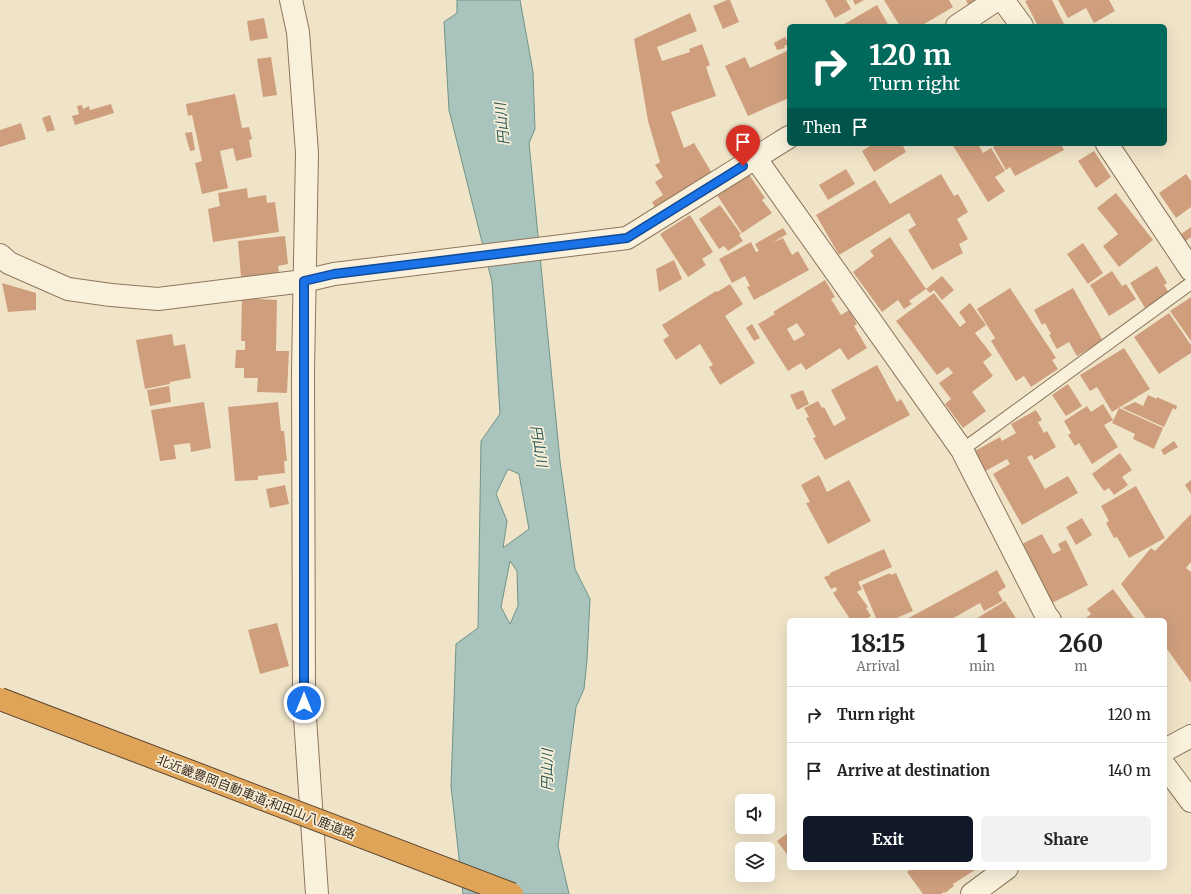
<!DOCTYPE html>
<html lang="en">
<head>
<meta charset="utf-8">
<style>
  body { margin:0; font-family:Merriweather,"Noto Sans JP",serif; background:#f2f2f2; color:#222; height:100vh; display:flex; flex-direction:column; font-size:15px; white-space:nowrap }
  * { box-sizing:border-box; margin:0 }
  p { font-size:13px; color:#767676 }
  .icon { flex:none; width:22px; height:22px; fill:none; stroke:currentColor; stroke-width:2; stroke-linecap:round; stroke-linejoin:round }
  .map { position:relative; flex:1; overflow:hidden }
  .details { position:absolute; left:787px; top:618px; width:380px; height:252px; display:flex; flex-direction:column; background:#fff; border-radius:6px; box-shadow:0 4px 16px #0002 }
  .details>* { flex:none }
  .top-card { position:absolute; left:787px; top:24px; width:380px; height:122px; border-radius:6px; box-shadow:0 4px 16px #0002; background:#00695c; color:#fff; overflow:hidden }
  .fabs { position:absolute; left:735px; top:794px; display:grid; gap:8px }
  .fabs a { display:grid; place-items:center; width:40px; height:40px; border-radius:6px; background:#fff; box-shadow:0 4px 16px #0002; font-size:20px }
  .pin { position:absolute; display:grid; place-items:center; width:34px; height:34px; color:#fff; margin:-41px -17px; border-radius:50% 50% 50% 0; rotate:-45deg; box-shadow:0 0 4px #0007 }
  .pin .icon { rotate:45deg }
  .me { position:absolute; width:44px; margin:-22px; rotate:0deg; stroke-linejoin:round; filter:drop-shadow(0 0 3px #0008) }
  .turn { display:flex; align-items:center; gap:14px; height:84px; padding:0 16px; font-size:18px }
  .turn .icon { width:52px; height:52px; stroke-width:2.5 }
  .turn b { display:block; font-size:28px; line-height:34px }
  .then { display:flex; align-items:center; height:38px; padding:0 16px; background:#0003; gap:8px; font-size:15px }
  .eta { display:flex; justify-content:space-evenly; align-items:center; height:68px; text-align:center }
  .eta b { font-size:24px; font-weight:700; line-height:28px }
  .button { display:flex; gap:8px; margin-top:auto; padding:8px 16px }
  .button a { flex:1; height:46px; border-radius:6px; background:#111827; color:#fff; font-size:16px; font-weight:700; line-height:46px; text-align:center }
  .button a+a { background:#f2f2f2; color:#222 }
  ul { padding:0; list-style:none }
  li { display:flex; align-items:center; gap:12px; height:56px; padding:0 16px; border-top:1px solid #e0e0e0 }
  li div { flex:1 }
  li b { display:block; font-size:15px }
  li em { font-style:normal }
  .map>svg:first-child { display:block }
</style>
</head>
<body>
<div class="map">
<svg width="1191" height="894" viewBox="0 0 1191 894">
  <rect width="100%" height="100%" fill="#f0e4c8"/>
  <path fill="#a9c4bc" stroke="#6f938a" fill-rule="evenodd" d="M457 0H520L533 72 535 129 529 143 560 461 575 569 590 599 587 660 584 689 576 707 558 846 569 894H463L451 786 456 644 478 628 481 441 500 414 492 282 449 110 444 22 457 13ZM508 469 519 474 529 529 503 548 507 521 496 494ZM510 561 517 571 518 606 510 624 501 607Z"/>
  <path fill="#cf9f7d" fill-rule="evenodd" d="M727 0H730L739 22 723 29 713 6Z
    M825 0H846L851 9 835 18Z
    M853 0H864L855 5Z
    M884 0H949L953 7 921 26H900Z
    M966 0H983L969 7Z
    M1028 0H1052L1064 24 1059 26H1038L1025 1Z
    M1058 0H1109L1115 11 1094 23 1086 8 1068 18Z
    M877 5 889 26H841Z
    M690 13 697 31 657 47 662 61 690 52 689 49 702 44 710 65 706 67 716 96 671 112 684 148 694 143 716 180 659 215 652 202 663 195 655 182 663 177 655 165 660 162 648 121 634 39Z
    M264 18 268 38 250 41 247 21Z
    M785 37 789 44 784 46 785 48 777 50 774 43Z
    M789 50V98L748 116 725 66 745 57 750 68Z
    M271 57 277 95 263 97 257 59Z
    M235 94 242 128 249 127 252 139 249 140 252 157 236 161 233 148 220 151 228 188 202 194 195 163 202 161 192 115 188 116 186 104Z
    M111 104 114 113 75 125 72 116 79 114 77 106 82 105 83 109 89 106 90 110Z
    M50 115 55 130 47 132 42 118Z
    M21 123 26 139 0 147V130Z
    M192 132 195 150 190 151 185 133Z
    M873 144H902L906 152 874 172 862 151Z
    M952 144H978L983 153 991 148 1005 171 995 177 1005 191 988 202Z
    M999 144H1061L1064 150 1015 176 1010 167 1006 170 993 147Z
    M1094 151 1111 177 1096 188 1078 161Z
    M846 169 855 184 828 200 819 185Z
    M748 173 765 198 762 200 772 213 742 233 717 195Z
    M941 174 954 196 958 194 968 212 957 219 968 239 959 244 963 253 932 270 908 230 916 225 909 213 839 255 816 215 875 180 890 204Z
    M1186 174 1191 181V207L1176 218 1159 193Z
    M247 188 248 198 266 195 267 203 275 202 279 232 213 242 208 209 220 206 218 193Z
    M1116 193 1153 240 1119 267 1103 246 1118 234 1097 208Z
    M720 205 741 234 739 235 743 241 728 251 724 246 719 249 699 219Z
    M690 215 713 252 702 259 706 265 688 277 660 234Z
    M1191 227V237L1182 244 1177 237Z
    M783 228 787 234 772 243 783 238 792 255 798 251 809 270 754 300 747 287 750 286 745 276 732 283 719 259 751 242 756 252 759 251 755 244Z
    M285 236 288 264 278 266 279 273 241 277 238 241Z
    M890 237 926 289 909 301 912 304 904 309 898 300 882 312 853 272 874 256 870 251Z
    M1083 243 1103 273 1088 284 1067 254Z
    M674 260 682 279 659 292 656 269Z
    M1157 266 1167 283 1164 285 1169 293 1145 308 1130 283Z
    M1112 271 1122 286 1126 284 1136 299 1109 316 1090 285Z
    M942 276 954 290 942 300 934 290 930 293 926 289Z
    M825 280 835 297 831 299 841 315 849 310 857 324 854 326 867 348 848 360 840 348 806 370 801 363 788 371 758 324 775 314 773 312ZM797 323 805 335 794 341 787 329Z
    M2 283 36 293V310L8 312Z
    M730 284 743 304 725 316 755 363 720 385 709 367 713 365 700 344 676 360 663 340 669 336 662 325 716 291 717 292Z
    M1010 288 1056 358 1052 360 1058 369 1031 387 1024 376 1016 381 991 341 995 338 977 309Z
    M1073 288 1103 341 1077 356 1069 342 1057 349 1049 335 1051 334 1045 323 1042 325 1034 310Z
    M934 293 960 327 966 322 959 312 970 303 986 325 975 333 992 355 983 362 993 376 972 392 986 411 963 428 945 404 951 399 939 383 953 373 948 367 937 375 896 321Z
    M1191 297V341L1170 311Z
    M242 298 277 300 276 351H289L287 393 257 392 258 378H244V368H235L236 350H245V341H241Z
    M1169 313 1191 345V353L1159 374 1134 337Z
    M752 324 760 338 754 341 746 328Z
    M172 334 174 346 185 344 191 378 170 382V384L145 389 136 340Z
    M1124 348 1150 389 1112 412 1097 387 1090 391 1080 375Z
    M877 365 897 402 901 399 910 415 825 460 813 438 816 437 806 418 809 417 804 408 818 401 822 408 824 407 834 426 846 419 831 390Z
    M1068 384 1082 406 1066 416 1052 395Z
    M169 386 171 402 150 406 147 390Z
    M803 390 809 404 797 410 790 395Z
    M1148 395 1157 399V397L1177 406 1176 410 1173 408 1164 427 1122 408 1135 402 1143 406Z
    M204 402 211 448 191 452 190 443 174 445 176 459 160 461 151 410Z
    M278 402 281 431H284L287 461H284L285 473 258 476V480L235 481 228 407Z
    M1103 404 1113 420 1104 425 1118 447 1092 464 1079 443 1075 446 1068 435 1071 433 1064 421 1087 406 1091 412Z
    M1119 408 1163 428 1154 449 1133 439 1135 434 1112 423Z
    M1036 410 1042 420 1038 422 1044 433 1047 431 1056 447 1034 460 1032 455 1027 457 1045 489 1068 476 1078 493 1022 525 993 474 1010 464 1007 459 982 473 971 453 1000 437 1002 441 1016 433 1011 424Z
    M1174 441 1178 447 1164 455 1161 450Z
    M1120 453 1132 470 1122 477 1128 485 1114 495 1109 488 1104 491 1092 474Z
    M819 475 827 492 849 480 871 521 828 544 806 503 810 502 801 485Z
    M1191 480V494L1185 485Z
    M285 485 289 504 270 508 266 489Z
    M1136 486 1165 538 1129 558 1117 537 1114 538 1106 523 1109 521 1101 506Z
    M1191 514V562L1186 568 1191 572V683L1165 646V620H1147L1121 584 1151 548 1155 551Z
    M1082 518 1092 535 1076 545 1066 527Z
    M1042 534 1053 554 1061 550 1058 544 1066 540 1088 585 1044 607 1014 548Z
    M884 549 892 567 858 582 862 589 857 592 868 607 866 608 871 616 865 620H854L852 618 850 619 833 593 837 590 836 587 831 589 824 577 830 575V573Z
    M997 570 1006 587 998 592 1003 601 984 611 980 603 950 620H905Z
    M890 573 891 575 896 573 913 611 892 620H877L862 585Z
    M1113 589 1135 619 1133 620H1087L1086 618 1091 614 1087 609Z
    M1005 601 1017 620H974Z
    M277 623 289 666 260 674 248 630Z
    M789 832V857L777 841Z
    M912 868H978L953 884 954 886 945 893 944 892 941 894H923L907 872Z"/>
  <g fill="none" stroke-linecap="round" stroke-linejoin="round">
    <defs>
      <path id="service" d="M962 450 1191 283"/>
      <path id="minor" d="M291 0 298 32 307 153 303 371 304 703 317 894
        M1003 0 1022 26
        M957 26 996 0
        M1107 144 1191 270
        M756 159 962 450 1046 615 1050 620
        M0 255 9 263 68 289 111 295 158 299 304 281 334 274 627 238 789 137
        M1165 750 1191 736
        M1165 766 1191 801
        M972 894 1007 868"/>
    </defs>
    <use href="#service" stroke="#8d765c" stroke-width="14"/>
    <use href="#minor" stroke="#8d765c" stroke-width="24"/>
    <use href="#service" stroke="#faf1dc" stroke-width="12"/>
    <use href="#minor" stroke="#faf1dc" stroke-width="22"/>
    <defs>
      <path id="motorway-bridge" d="M0 699 512 894"/>
    </defs>
    <use href="#motorway-bridge" stroke="#5b4430" stroke-width="24" stroke-linecap="butt"/>
    <use href="#motorway-bridge" stroke="#e0a458" stroke-width="22"/>
  </g>
  <g fill="none" stroke-linecap="round" stroke-linejoin="round">
    <defs>
      <path id="route" d="M304 703V281L334 274 627 238 743 166"/>
    </defs>
    <use href="#route" stroke="#114b97" stroke-width="10"/>
    <use href="#route" stroke="#1a73e8" stroke-width="7"/>
  </g>
  <g text-anchor="middle" dominant-baseline="central" stroke-width="3.5" stroke-linejoin="round" paint-order="stroke">
    <g font-size="13" fill="#3d2e20" stroke="#f7eed8">
      <text transform="translate(256 797) rotate(21)">北近畿豊岡自動車道;和田山八鹿道路</text>
    </g>
    <g font-size="14" font-style="italic" fill="#2f5d5a" stroke="#f7eed8">
      <text transform="translate(502 124) rotate(-95)">円山川</text>
      <text transform="translate(539 446) rotate(81)">円山川</text>
      <text transform="translate(547 770) rotate(-89)">円山川</text>
    </g>
  </g>
</svg>
<div class="fabs">
<a><svg class="icon" aria-label="sound" viewBox="0 0 24 24"><path d="M4 9h4l5-4v14l-5-4H4zM17 9q2 3 0 6"/></svg></a>
<a><svg class="icon" aria-label="layers" viewBox="0 0 24 24"><path d="M12 4l9 5-9 5-9-5zM3 14l9 5 9-5"/></svg></a>
</div>
<div class="pin" style="left:743px;top:166px;background:#d93025"><svg class="icon" aria-label="arrive" viewBox="0 0 24 24"><path d="M6 21V4h12l-3 4 3 4H6"/></svg></div>
<svg class="me" style="left:304px;top:703px" viewBox="-20 -20 40 40"><circle r="17" fill="#1a73e8" stroke="#fff" stroke-width="3"/><path d="M0-11L8 9 0 5-8 9z" fill="#fff"/></svg>
<div class="top-card">
<div class="turn"><svg class="icon" aria-label="right" viewBox="0 0 24 24"><path d="M7 20v-9h11M14 6l5 5-5 5"/></svg><div><b>120 m</b>Turn right</div></div>
<div class="then">Then<svg class="icon" aria-label="arrive" viewBox="0 0 24 24"><path d="M6 21V4h12l-3 4 3 4H6"/></svg></div>
</div>
<section class="details">
<div class="eta">
<div><b>18:15</b><p>Arrival</p></div>
<div><b>1</b><p>min</p></div>
<div><b>260</b><p>m</p></div>
</div>
<ul>
<li><svg class="icon" aria-label="right" viewBox="0 0 24 24"><path d="M7 20v-9h11M14 6l5 5-5 5"/></svg><div><b>Turn right</b></div><em>120 m</em></li>
<li><svg class="icon" aria-label="arrive" viewBox="0 0 24 24"><path d="M6 21V4h12l-3 4 3 4H6"/></svg><div><b>Arrive at destination</b></div><em>140 m</em></li>
</ul>
<div class="button"><a>Exit</a><a>Share</a></div>
</section>
</div>
</body>
</html>
